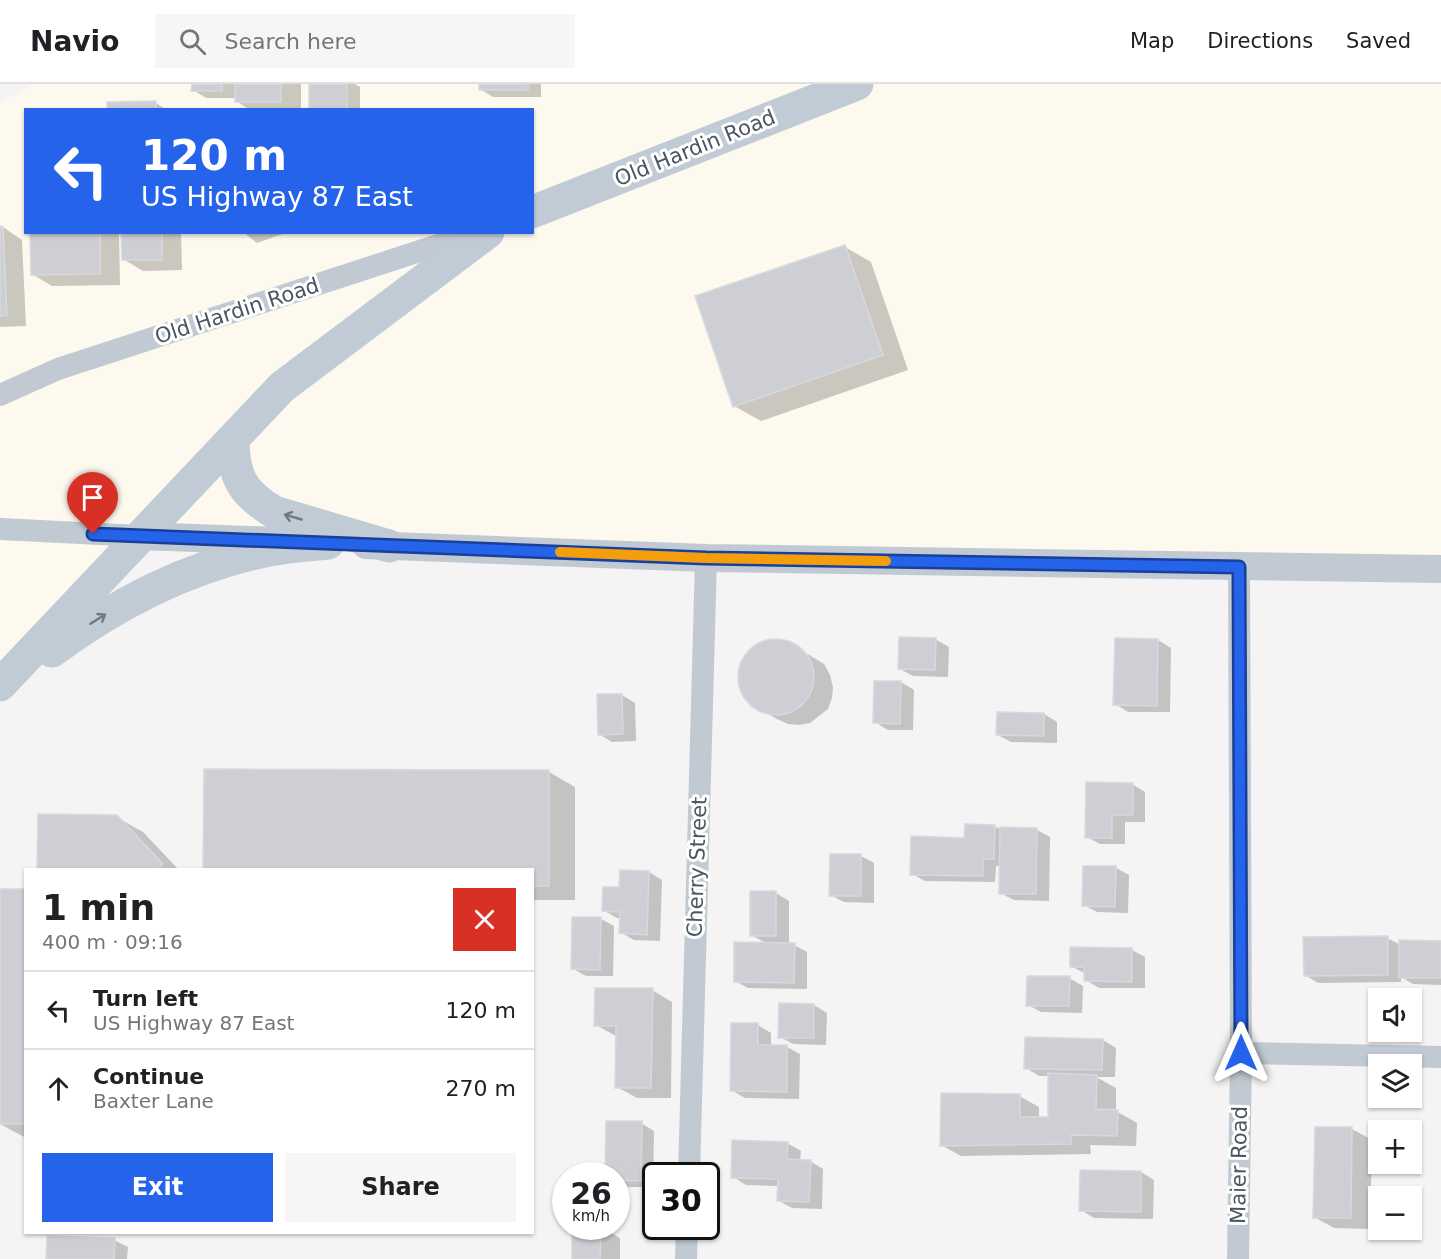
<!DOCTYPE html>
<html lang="en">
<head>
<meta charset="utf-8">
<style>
  body { margin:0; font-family:"DejaVu Sans",sans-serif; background:#f6f6f6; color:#202124; height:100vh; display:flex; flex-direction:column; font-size:22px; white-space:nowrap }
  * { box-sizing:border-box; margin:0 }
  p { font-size:20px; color:#757577 }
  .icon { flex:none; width:33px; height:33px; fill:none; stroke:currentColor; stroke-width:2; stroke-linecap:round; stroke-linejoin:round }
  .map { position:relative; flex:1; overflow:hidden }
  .panel { position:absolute; left:24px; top:784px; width:510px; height:366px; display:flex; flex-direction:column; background:#fff; border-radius:0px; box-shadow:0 2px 4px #0004 }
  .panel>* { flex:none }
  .top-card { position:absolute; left:24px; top:24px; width:510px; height:126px; border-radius:0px; box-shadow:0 2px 4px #0004; background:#2563eb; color:#fff; overflow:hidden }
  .tools { position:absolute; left:1368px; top:904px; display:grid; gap:12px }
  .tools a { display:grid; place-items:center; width:54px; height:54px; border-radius:0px; background:#fff; box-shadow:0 2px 4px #0004; font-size:30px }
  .speed { position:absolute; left:552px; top:1078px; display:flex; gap:12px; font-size:30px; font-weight:700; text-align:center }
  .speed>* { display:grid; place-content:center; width:78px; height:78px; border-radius:50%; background:#fff; box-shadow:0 2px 4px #0004; line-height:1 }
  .speed small { font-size:15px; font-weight:400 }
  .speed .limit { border:3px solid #111; border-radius:9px; background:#fff; color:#111 }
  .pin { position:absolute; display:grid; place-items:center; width:51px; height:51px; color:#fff; margin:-62px -26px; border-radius:50% 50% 50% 0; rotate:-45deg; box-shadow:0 0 6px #0007 }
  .pin .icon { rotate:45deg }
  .me { position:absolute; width:66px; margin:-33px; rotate:0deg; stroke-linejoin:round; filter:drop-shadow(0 0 4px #0008) }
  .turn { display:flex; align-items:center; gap:21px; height:126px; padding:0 18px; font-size:27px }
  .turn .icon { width:78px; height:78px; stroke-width:2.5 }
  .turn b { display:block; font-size:42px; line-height:51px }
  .round { display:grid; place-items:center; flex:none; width:63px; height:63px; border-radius:0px; background:#f6f6f6 }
  .overview { display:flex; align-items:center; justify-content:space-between; height:102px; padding:0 18px }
  h1 { font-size:36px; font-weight:800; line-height:45px }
  .cta { display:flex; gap:12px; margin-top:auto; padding:12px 18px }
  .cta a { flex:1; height:69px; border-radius:0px; background:#2563eb; color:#fff; font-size:24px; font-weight:800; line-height:69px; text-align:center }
  .cta a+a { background:#f6f6f6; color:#202124 }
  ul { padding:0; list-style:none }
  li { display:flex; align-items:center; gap:18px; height:78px; padding:0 18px; border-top:2px solid #e0e0e0 }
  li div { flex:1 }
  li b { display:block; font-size:22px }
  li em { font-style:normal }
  header { display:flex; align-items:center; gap:36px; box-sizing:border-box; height:84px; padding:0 30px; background:#fff; border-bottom:2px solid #e0e0e0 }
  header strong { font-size:28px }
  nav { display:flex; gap:33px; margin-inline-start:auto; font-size:21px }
  .search { width:420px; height:54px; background:#f6f6f6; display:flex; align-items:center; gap:15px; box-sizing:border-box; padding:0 21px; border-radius:0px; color:#757577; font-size:22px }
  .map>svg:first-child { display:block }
</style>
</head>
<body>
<header>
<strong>Navio</strong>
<div class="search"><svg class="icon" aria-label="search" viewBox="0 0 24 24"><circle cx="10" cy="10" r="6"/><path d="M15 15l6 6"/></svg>Search here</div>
<nav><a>Map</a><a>Directions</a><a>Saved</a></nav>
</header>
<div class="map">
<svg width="1441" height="1175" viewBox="0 0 1441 1175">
  <rect width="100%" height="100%" fill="#f5f3f3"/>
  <path fill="#fdf9ef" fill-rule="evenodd" d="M33 0H1441V485L140 452 0 601V19ZM26 26H532V148H26Z"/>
  <path fill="#0003" d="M193 0H301V26H250L236 17V14H206L193 6Z
    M310 0H355L360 3V26H310Z
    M480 0H541V13H493L480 5Z
    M156 19 167 26H108Z
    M0 141 22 156 26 242 0 243Z
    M32 148H119L120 201 52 202 32 190Z
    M123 148H181L182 186 143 187 123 175Z
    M243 148H288L257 159Z
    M845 163 871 178 908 286 761 337 734 322Z
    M935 555 949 563 948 593 913 592 900 585Z
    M1158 556 1171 564 1170 628H1128L1115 620Z
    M769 557H781L793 561 824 580 830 591 833 603 832 614 828 625 810 639 799 641 788 640 777 635 756 623 748 615 742 605 740 592 742 580 748 570 757 561Z
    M901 598 914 606 913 646H888L875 638Z
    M622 611 635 619 636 657 612 658 599 650Z
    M998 630H1044L1057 638V659L1011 658 998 651Z
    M549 688 575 703V816H532V786H205Z
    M1132 700 1145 708V738H1125V760H1100L1087 753Z
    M116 733 143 748 179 786H39Z
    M994 742 1002 746H1037L1050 753 1049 817 1014 816 1000 809 1001 782H996L995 798 925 797 912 790Z
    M831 771 861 772 874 779V819L844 818 830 811Z
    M1116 784 1129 791 1128 829 1097 828 1084 821Z
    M621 787 649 788 662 796 660 857 634 856 620 848 621 834H617L603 826 621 804Z
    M26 807V1054L0 1040V877Z
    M776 809 789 817V861H794L807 868V905L748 904 735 897 768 860 751 851Z
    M601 835 614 842 613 892H586L572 884Z
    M1387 854 1401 861 1441 858V901L1413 900 1401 893V898L1318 899 1305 891Z
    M1132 866 1145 873V904H1099L1086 896V890L1071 882Z
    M1069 894 1083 902 1082 929 1041 928 1028 921Z
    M652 906 672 918 671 1014H637L617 1003 616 952 596 941Z
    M814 921 827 929 826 961 793 960 780 953Z
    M758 941 771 949V962L787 963 800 970 799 1015 745 1014 731 1006Z
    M1103 956 1116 964 1115 993H1096L1116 1004V1027L1137 1039 1136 1062 1090 1061 1091 1070 961 1072 941 1061 1019 1012 1039 1023V1034L1050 1035V992H1039L1026 984Z
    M641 1039 654 1047 653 1103H620L616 1101V1092H607Z
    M1316 1044 1352 1045 1372 1056 1370 1145 1334 1144 1314 1133Z
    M787 1059 801 1067 800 1077H810L823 1085 822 1125 792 1124 779 1117V1102L746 1101 733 1093Z
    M1141 1088 1154 1096 1153 1135 1094 1134 1081 1126Z
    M574 1143H601L620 1154V1175H573Z
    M114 1156 128 1163 127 1175H48Z"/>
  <path fill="#cdcfd5" stroke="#d7d9de" stroke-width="1.5" d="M192 0H222V7H191Z
    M235 0H281V18H235Z
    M309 0H347V26H309Z
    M479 0H528V6H479Z
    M156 17V26H107V18Z
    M0 143H3L7 231 0 232Z
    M30 148H100V190L31 191Z
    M121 148H162V176H122Z
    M845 161 883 271 733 323 695 212Z
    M899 553 936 554 935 586 898 585Z
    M1115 554 1158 555 1157 622 1113 621Z
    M738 593a38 38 0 1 1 76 0a38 38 0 1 1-76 0Z
    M874 597H901L900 640 873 639Z
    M597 610H622L623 650 598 651Z
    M997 628 1044 629V652L996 651Z
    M204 685 549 686V802H532V786H203Z
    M1086 698 1133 699V731H1112V754H1085Z
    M38 730 117 731 163 780 156 786H37Z
    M965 740 995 741 994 775H983V792L910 791 911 752 964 754Z
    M1000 743 1037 744 1036 810H999Z
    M830 770H861V812H829Z
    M1083 782H1116L1115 823 1082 822Z
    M620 786 649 787 647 851 619 849 620 828 602 827 603 803H619Z
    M0 805H26V1040H0Z
    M750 807H776V852H750Z
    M572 833H601L600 886 571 885Z
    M1388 852V891L1304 892 1303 853Z
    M1399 856 1441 857V894H1399Z
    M734 858 795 859 794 899 734 898Z
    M1070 863 1132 864V898L1084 897V883H1070Z
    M1027 892H1070L1069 922H1026Z
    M595 904H653L651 1004H615L616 942H594Z
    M779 919 814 920V954H778Z
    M731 939H758V961H787V1008L730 1007Z
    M1025 953 1103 955 1102 986 1024 985Z
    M1048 989 1097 991 1096 1025 1118 1026 1117 1052 1071 1051V1060L940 1062 941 1009 1020 1010V1033H1048Z
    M606 1037H642L641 1097 616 1096V1092H605Z
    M1315 1043H1352L1351 1134H1313Z
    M732 1056 788 1058 787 1075 811 1076 809 1118 777 1117 778 1095 731 1094Z
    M1080 1086 1141 1087V1128L1079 1127Z
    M572 1143H601L600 1175H572Z
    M47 1152 115 1154 114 1175H46Z"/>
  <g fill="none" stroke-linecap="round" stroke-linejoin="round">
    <path stroke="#c1cad2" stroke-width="22" d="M0 311 58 285 475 149
      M0 445 140 452
      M1241 969 1441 973
      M689 1092 706 474
      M686 1175 687 1143
      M1238 1175 1241 969 1239 483"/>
    <path stroke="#c1cad2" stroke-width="28" d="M140 452 278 457
      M366 461 706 474 1441 485"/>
    <path stroke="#c1cbd6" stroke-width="33" d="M532 128 857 0
      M233 355C233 392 242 409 274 428L389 462
      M52 567C117 519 189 482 269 466 289 462 309 461 328 459
      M0 601 282 303 488 148"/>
  </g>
  <defs><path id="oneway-shaft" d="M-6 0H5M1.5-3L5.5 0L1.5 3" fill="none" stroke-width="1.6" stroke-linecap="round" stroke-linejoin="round" transform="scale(1.5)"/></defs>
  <g stroke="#6e7984">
    <use href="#oneway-shaft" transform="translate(293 433) rotate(-164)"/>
    <use href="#oneway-shaft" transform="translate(98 535) rotate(-32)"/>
  </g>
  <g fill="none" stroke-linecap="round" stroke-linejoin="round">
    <defs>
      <path id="route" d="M93 450 706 474 1239 483 1241 969"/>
    </defs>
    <use href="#route" stroke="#184099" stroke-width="15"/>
    <use href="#route" stroke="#2563eb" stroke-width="10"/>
    <path stroke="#f59e0b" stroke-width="10" d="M560 468 706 474 886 477"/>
  </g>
  <g text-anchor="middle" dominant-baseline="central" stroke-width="6" stroke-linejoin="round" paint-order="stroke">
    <g font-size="21" fill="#4a5661" stroke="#fff">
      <text transform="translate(695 64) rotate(-22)">Old Hardin Road</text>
      <text transform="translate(237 227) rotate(-18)">Old Hardin Road</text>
      <text transform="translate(697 783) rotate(-88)">Cherry Street</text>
      <text transform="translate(1239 1081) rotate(-89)">Maier Road</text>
    </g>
  </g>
</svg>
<div class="tools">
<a><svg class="icon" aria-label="sound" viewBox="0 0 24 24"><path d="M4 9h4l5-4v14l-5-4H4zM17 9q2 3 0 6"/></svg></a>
<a><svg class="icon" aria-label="layers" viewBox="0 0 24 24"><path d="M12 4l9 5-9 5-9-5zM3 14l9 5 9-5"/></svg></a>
<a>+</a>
<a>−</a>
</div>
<div class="speed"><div>26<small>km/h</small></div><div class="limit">30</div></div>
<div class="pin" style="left:93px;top:450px;background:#d93025"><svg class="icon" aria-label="arrive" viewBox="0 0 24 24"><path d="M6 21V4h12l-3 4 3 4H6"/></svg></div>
<svg class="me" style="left:1241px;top:969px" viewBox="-20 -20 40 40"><path d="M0-17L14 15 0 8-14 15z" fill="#2563eb" stroke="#fff" stroke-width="4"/></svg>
<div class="top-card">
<div class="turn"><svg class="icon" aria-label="left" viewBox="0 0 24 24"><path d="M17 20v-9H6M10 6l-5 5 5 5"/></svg><div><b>120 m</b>US Highway 87 East</div></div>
</div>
<section class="panel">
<div class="overview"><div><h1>1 min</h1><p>400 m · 09:16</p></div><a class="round" style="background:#d93025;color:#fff"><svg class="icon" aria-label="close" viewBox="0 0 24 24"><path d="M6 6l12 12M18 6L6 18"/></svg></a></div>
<ul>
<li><svg class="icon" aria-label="left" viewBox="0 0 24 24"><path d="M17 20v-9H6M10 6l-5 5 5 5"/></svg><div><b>Turn left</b><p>US Highway 87 East</p></div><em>120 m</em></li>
<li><svg class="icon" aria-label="ahead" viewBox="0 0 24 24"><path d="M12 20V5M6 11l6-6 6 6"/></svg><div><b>Continue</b><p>Baxter Lane</p></div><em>270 m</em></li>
</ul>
<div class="cta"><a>Exit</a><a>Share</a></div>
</section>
</div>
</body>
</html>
